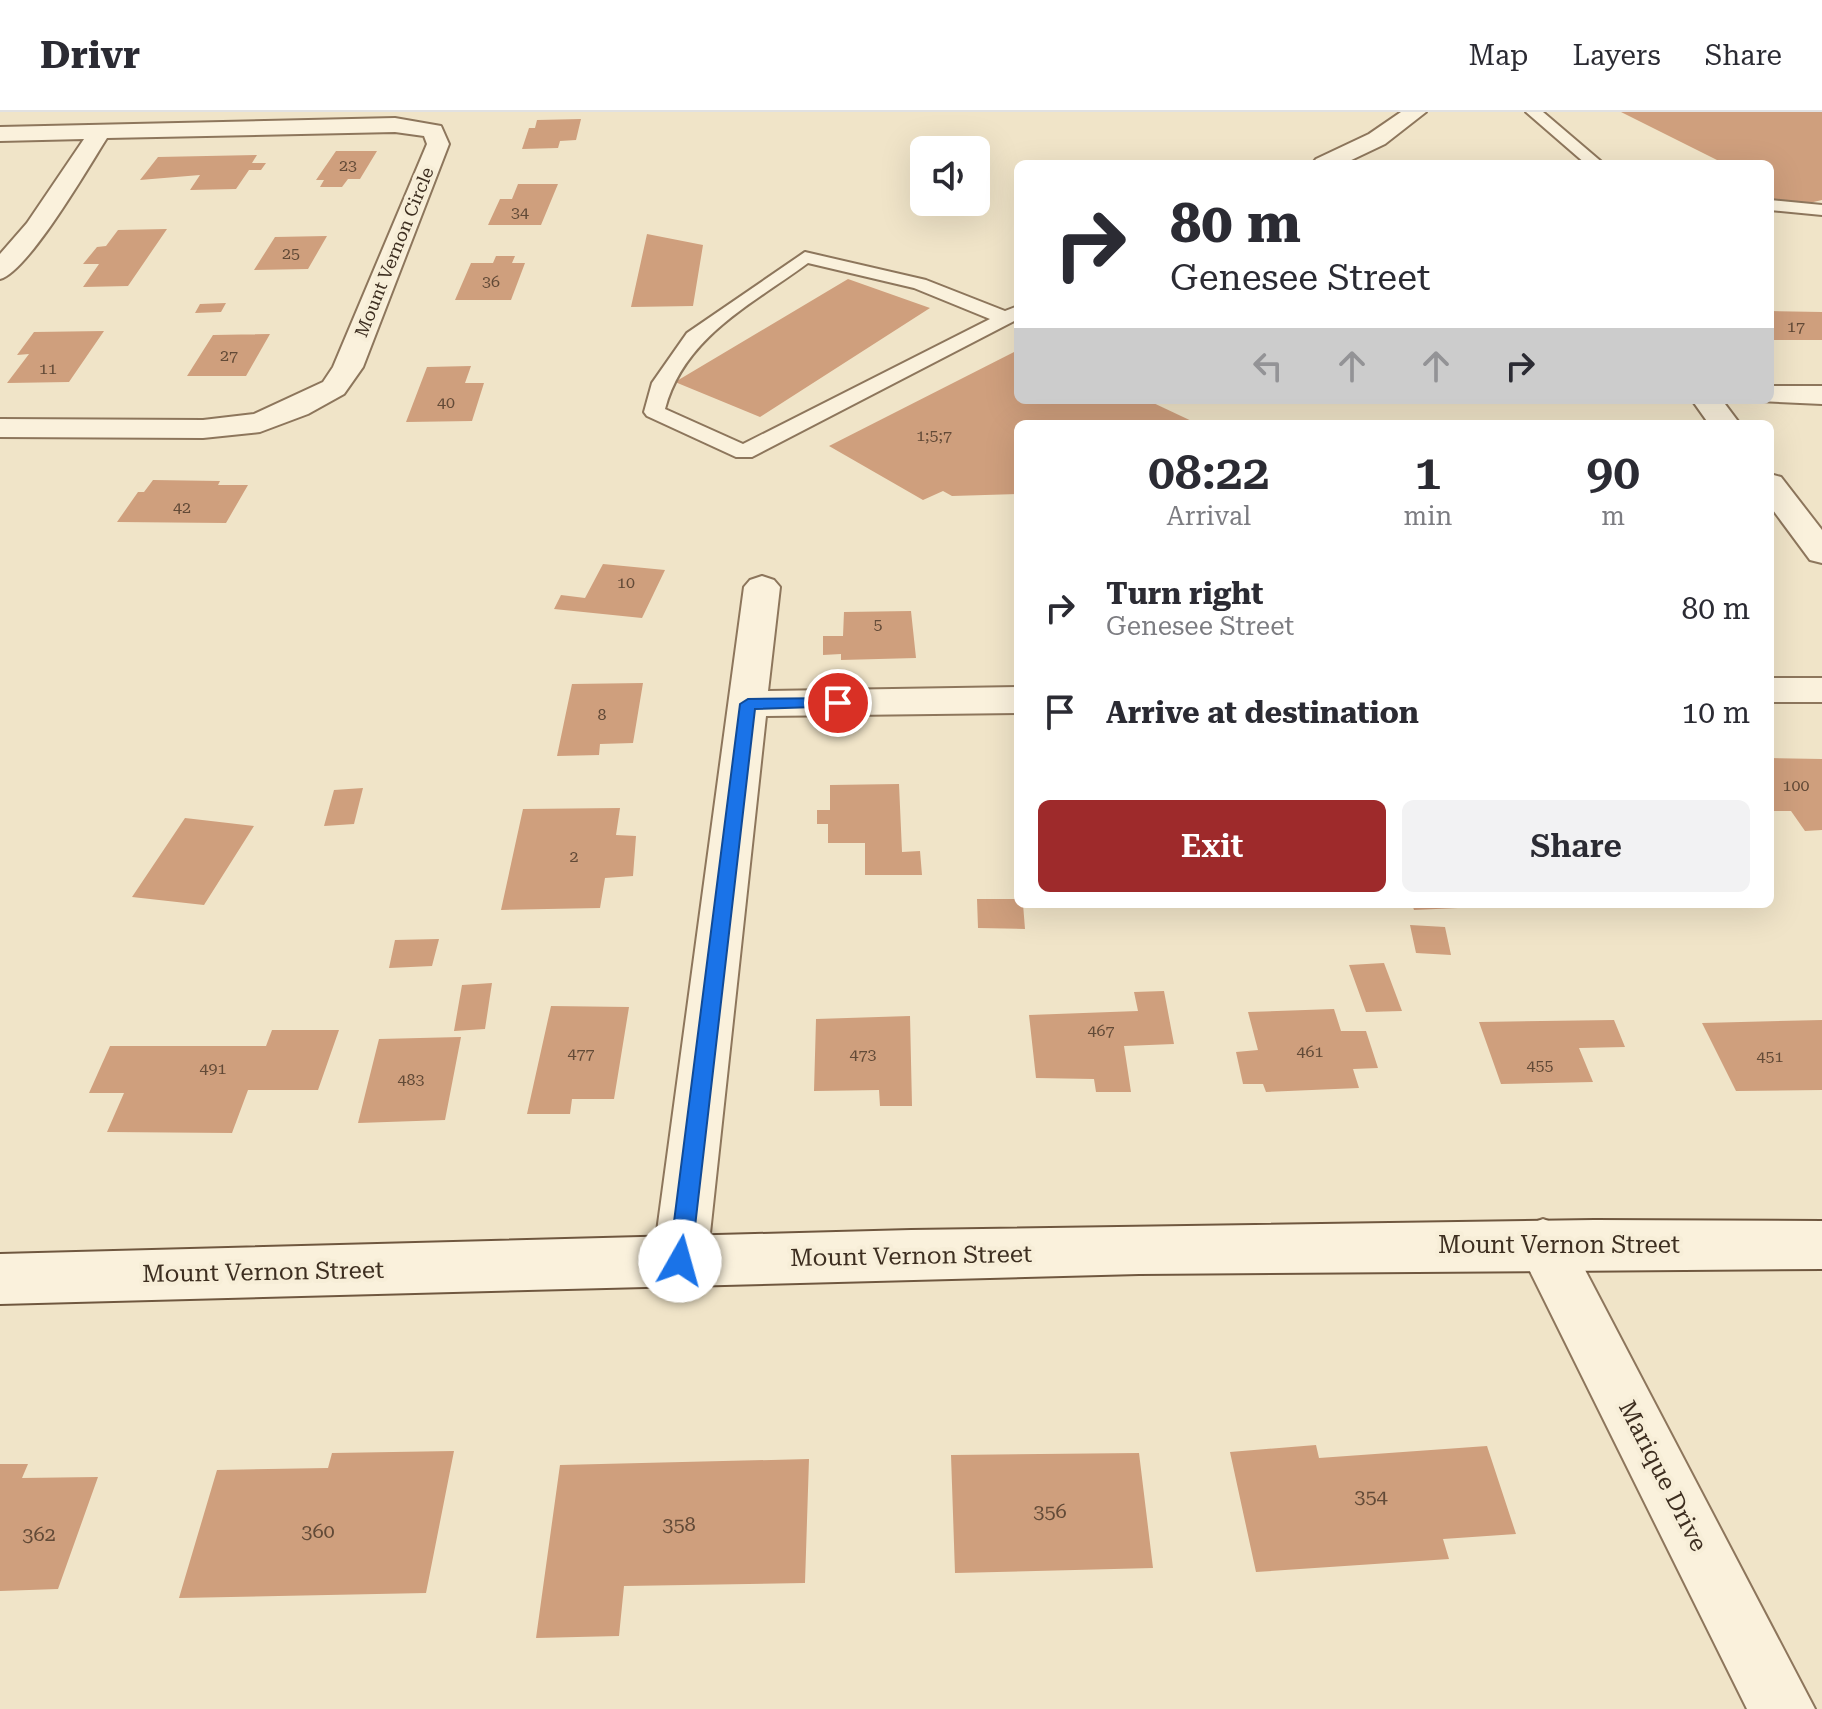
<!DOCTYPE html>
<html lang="en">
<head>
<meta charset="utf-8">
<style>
  body { margin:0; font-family:"Roboto Serif",serif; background:#f2f2f3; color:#2b2b33; height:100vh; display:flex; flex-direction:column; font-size:30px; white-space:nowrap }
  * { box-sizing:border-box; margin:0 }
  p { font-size:26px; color:#7c7c81 }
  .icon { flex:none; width:44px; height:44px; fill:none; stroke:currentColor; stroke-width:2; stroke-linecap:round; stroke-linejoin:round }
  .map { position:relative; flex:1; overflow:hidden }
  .drawer { position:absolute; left:1014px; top:308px; width:760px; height:488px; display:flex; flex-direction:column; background:#fff; border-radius:12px; box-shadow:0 8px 32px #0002 }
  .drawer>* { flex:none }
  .top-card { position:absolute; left:1014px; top:48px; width:760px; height:244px; border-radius:12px; box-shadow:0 8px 32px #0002; background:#fff; color:#2b2b33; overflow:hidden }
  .fabs { position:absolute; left:910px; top:24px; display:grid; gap:16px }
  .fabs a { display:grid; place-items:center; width:80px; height:80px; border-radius:12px; background:#fff; box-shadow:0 8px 32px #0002; font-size:40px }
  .pin { position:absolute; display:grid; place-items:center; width:68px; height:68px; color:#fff; margin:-34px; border:4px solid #fff; border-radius:50%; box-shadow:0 2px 8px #0007 }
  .me { position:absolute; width:88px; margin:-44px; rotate:7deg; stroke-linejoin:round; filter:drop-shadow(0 0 6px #0008) }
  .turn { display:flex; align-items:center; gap:28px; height:168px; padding:0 24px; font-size:36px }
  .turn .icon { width:104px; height:104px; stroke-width:2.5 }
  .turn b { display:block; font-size:56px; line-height:68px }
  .lanes { display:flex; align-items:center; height:76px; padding:0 24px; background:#0003; justify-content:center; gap:40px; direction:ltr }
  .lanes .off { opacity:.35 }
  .eta { display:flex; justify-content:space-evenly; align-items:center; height:136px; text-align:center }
  .eta b { font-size:48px; font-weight:600; line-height:56px }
  .cta { display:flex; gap:16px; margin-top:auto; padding:16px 24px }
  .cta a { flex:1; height:92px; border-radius:12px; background:#9e2a2b; color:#fff; font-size:32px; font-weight:600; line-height:92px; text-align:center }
  .cta a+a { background:#f2f2f3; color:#2b2b33 }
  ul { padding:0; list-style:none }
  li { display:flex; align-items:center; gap:24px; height:104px; padding:0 24px }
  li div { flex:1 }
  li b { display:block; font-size:30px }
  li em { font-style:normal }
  header { display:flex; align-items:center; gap:48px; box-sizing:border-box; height:112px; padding:0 40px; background:#fff; border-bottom:2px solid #e1e1e2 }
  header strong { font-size:38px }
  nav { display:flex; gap:44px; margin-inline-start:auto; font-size:28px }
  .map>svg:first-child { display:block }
</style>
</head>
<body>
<header>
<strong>Drivr</strong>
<nav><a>Map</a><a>Layers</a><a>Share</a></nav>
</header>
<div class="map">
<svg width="1822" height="1597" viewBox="0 0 1822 1597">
  <rect width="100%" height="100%" fill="#f0e4c8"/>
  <path fill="#cf9f7d" d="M1621 0H1822V88L1805 92 1770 87V52H1725Z
    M581 7 576 28 560 29 558 36 522 37 529 16H535L537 8Z
    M336 39H377L360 67H348L342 75H320L324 68H316Z
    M257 43 252 51H266L261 58H249L236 77 190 78 200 63 140 68 158 45Z
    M518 72H558L541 113H488L500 87H512Z
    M167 117 128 174 83 175 99 152H83L97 135 106 134 118 118Z
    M647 122 703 133 693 194 631 195Z
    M327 124 308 157 254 158 275 125Z
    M496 144H515L512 151H525L511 188H455L471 151H493Z
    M848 167 930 196 760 305 675 270Z
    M226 191 221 200 195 201 200 192Z
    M1770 199 1822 200V228H1770Z
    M104 219 69 270 7 271 29 242 17 243 34 220Z
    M270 222 246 264H187L213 223Z
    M1018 238V288H1147L1198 312H1018V382L952 384 943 379 923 388 829 334Z
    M471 254 465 271H484L472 309 406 310 427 255Z
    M153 368 220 369 218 373H248L226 411 117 410 138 380H144Z
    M603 452 665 458 642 506 554 497 561 483 585 486Z
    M911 499 916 546 841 548V542L823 543V524H843L844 500Z
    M643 571 633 631 600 632 599 643 557 644 572 572Z
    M1770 646 1822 647V718L1805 719 1791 699H1770Z
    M899 672 902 740 920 739 922 763H865V731H828V712H817V698H830V673Z
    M363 676 354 712 324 714 334 678Z
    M620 696 616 723 636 724 633 764 605 766 600 796 501 798 523 697Z
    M185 706 254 714 204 793 132 785Z
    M977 787H1018V792H1023L1025 817 978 816Z
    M1412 792H1456L1458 796 1414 798Z
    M1410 813 1445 815 1451 843 1416 841Z
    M439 827 432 854 389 856 395 828Z
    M1384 851 1402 899 1366 900 1349 853Z
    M492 871 485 917 454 919 462 873Z
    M1164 879 1174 932 1124 934 1131 980H1096L1094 967 1036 966 1029 903 1138 899 1134 880Z
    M551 894 629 895 614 987H572L570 1002H527Z
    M1334 897 1341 919H1366L1378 956 1353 957 1359 976 1266 980 1263 972H1243L1236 940 1258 938 1248 900Z
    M910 904 912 994H880L879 978 814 979 816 907Z
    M1614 908 1625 935 1579 936 1593 970 1501 972 1479 910Z
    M1822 908V978L1736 979 1702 911Z
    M272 918H339L318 978H248L232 1021 107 1020 124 981H89L110 934H266Z
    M461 925 445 1008 358 1011 379 927Z
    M1316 1333 1319 1346 1487 1334 1516 1422 1443 1427 1449 1447 1256 1460 1230 1340Z
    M454 1339 426 1481 179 1486 217 1358 328 1356 332 1341Z
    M1139 1341 1153 1456 955 1461 951 1343Z
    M809 1347 805 1471 624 1474 619 1524 536 1526 560 1353Z
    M0 1352H28L22 1366 98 1365 58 1477 0 1479Z"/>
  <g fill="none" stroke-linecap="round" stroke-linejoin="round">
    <defs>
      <path id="service" d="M1526 0H1543L1604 52H1586Z
        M1770 88 1822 93V103L1770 98Z
        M805 140 926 168 1005 199 1018 194V207L752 345H736L647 304 644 300 652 271 687 221ZM808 151 914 176 990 207 743 332 665 297C684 225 751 193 808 151Z"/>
      <path id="minor" d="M1401 0H1426L1385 32 1343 52H1312L1316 47 1369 22Z
        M395 6 441 14 449 32 363 255 344 282 308 302 260 320 203 326 0 325V307L203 308 254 302 323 270 333 255 427 32 424 24 395 20 107 26C89 54 28 160 0 167V142L27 111 84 27 0 29V15Z
        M1770 274H1822V292L1759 289 1770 288Z
        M1692 288H1722L1740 312H1709Z
        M1770 362 1781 365 1822 418V451L1810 448 1770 394Z
        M762 464 774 468 780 475 768 579 1018 575V601L766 604 707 1149 699 1166 680 1174 661 1166 653 1149 744 475 750 468Z
        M1770 566H1822V590H1770Z
        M1543 1107 1562 1114 1815 1597H1747L1516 1131 1524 1114Z"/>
      <path id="secondary" d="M1594 1108 1822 1109V1157L1139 1162 0 1192V1142L911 1118Z"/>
    </defs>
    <use href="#service" stroke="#8d765c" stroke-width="4"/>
    <use href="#minor" stroke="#8d765c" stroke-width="4"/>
    <use href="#secondary" stroke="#6f573f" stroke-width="4"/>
    <use href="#service" fill="#faf1dc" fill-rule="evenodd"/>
    <use href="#minor" fill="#faf1dc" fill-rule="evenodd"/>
    <use href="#secondary" fill="#faf1dc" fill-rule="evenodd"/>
  </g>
  <path fill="#1a73e8" stroke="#114b97" stroke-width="2" d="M838 586 844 587V594L755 597 691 1149 688 1156 680 1159 672 1156 669 1149 740 592 748 587Z"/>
  <g text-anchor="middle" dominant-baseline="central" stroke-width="8" stroke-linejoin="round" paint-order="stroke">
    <g font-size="16" fill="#624a37">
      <text x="348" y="53">23</text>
      <text x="520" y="100">34</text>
      <text x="291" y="141">25</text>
      <text x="491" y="169">36</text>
      <text x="1796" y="214">17</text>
      <text x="229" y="243">27</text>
      <text x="48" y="256">11</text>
      <text x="446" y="290">40</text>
      <text x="934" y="323">1;5;7</text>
      <text x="182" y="395">42</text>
      <text x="626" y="470">10</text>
      <text x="878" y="512">5</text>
      <text x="602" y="602">8</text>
      <text x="1796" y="673">100</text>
      <text x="574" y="744">2</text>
      <text x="1101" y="918">467</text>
      <text x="1310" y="939">461</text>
      <text x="581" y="941">477</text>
      <text x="863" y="942">473</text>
      <text x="1770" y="944">451</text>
      <text x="1540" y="953">455</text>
      <text x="213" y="956">491</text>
      <text x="411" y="967">483</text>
    </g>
    <g font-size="18" fill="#3d2e20" stroke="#f7eed8">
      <text transform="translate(394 140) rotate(-68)">Mount Vernon Circle</text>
    </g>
    <g font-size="20" fill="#624a37">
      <text x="1371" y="1384">354</text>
      <text x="1050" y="1399">356</text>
      <text x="679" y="1412">358</text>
      <text x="318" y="1419">360</text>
      <text x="39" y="1422">362</text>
    </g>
    <g font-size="24" fill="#3d2e20" stroke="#f7eed8">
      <text x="1559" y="1133">Mount Vernon Street</text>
      <text transform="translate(911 1144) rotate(-1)">Mount Vernon Street</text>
      <text transform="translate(263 1160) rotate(-1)">Mount Vernon Street</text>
      <text transform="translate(1663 1364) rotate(63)">Marique Drive</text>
    </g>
  </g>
</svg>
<div class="fabs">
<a><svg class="icon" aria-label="sound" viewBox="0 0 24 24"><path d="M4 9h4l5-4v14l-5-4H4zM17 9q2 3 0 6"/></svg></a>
</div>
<div class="pin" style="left:838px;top:591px;background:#d93025"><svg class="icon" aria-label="arrive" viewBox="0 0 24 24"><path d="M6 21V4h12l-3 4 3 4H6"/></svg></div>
<svg class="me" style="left:680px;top:1149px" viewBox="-20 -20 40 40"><circle r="19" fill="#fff"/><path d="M0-13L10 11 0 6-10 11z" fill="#1a73e8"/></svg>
<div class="top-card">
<div class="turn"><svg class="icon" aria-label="right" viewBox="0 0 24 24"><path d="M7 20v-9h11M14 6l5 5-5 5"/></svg><div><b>80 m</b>Genesee Street</div></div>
<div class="lanes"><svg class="icon off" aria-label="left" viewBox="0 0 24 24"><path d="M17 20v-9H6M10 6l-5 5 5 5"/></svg><svg class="icon off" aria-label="ahead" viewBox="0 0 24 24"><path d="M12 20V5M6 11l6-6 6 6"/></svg><svg class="icon off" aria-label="ahead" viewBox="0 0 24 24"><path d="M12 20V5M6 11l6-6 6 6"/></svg><svg class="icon" aria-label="right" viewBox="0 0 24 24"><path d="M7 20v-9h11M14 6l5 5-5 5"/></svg></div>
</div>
<section class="drawer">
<div class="eta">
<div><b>08:22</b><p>Arrival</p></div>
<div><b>1</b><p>min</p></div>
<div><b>90</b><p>m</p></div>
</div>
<ul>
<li><svg class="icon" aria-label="right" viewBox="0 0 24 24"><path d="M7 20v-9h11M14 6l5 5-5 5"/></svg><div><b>Turn right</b><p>Genesee Street</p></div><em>80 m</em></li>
<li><svg class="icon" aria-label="arrive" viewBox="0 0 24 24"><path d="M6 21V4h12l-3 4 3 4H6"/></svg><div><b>Arrive at destination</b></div><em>10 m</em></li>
</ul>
<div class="cta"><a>Exit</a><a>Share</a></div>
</section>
</div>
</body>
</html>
